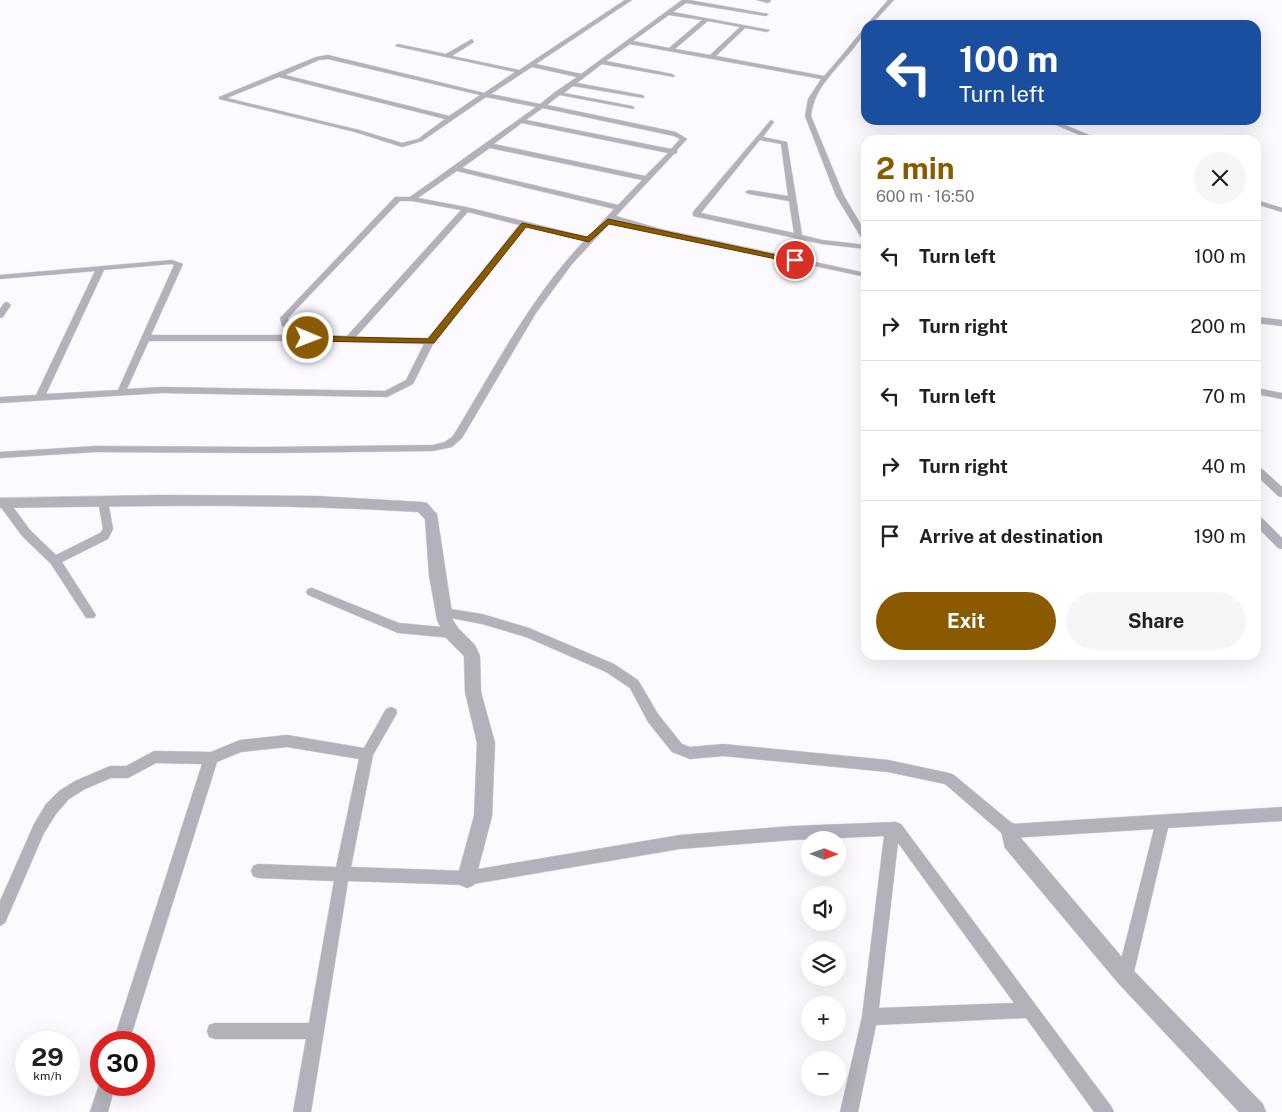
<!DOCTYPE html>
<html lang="en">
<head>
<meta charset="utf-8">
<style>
  body { margin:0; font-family:"Public Sans",sans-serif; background:#f6f6f6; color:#202124; height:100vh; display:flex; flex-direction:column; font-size:19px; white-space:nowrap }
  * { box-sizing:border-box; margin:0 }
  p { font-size:16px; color:#757577 }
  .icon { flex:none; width:28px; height:28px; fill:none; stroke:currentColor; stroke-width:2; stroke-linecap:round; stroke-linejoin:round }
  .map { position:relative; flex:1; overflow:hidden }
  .drawer { position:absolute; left:861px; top:135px; width:400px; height:525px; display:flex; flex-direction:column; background:#fff; border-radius:15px; box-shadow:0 5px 20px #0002 }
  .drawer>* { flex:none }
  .guide { position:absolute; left:861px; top:20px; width:400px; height:105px; border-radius:15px; box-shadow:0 5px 20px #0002; background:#1a4fa0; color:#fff; overflow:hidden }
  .needle { width:32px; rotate:91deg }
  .tools { position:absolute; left:801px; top:831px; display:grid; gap:10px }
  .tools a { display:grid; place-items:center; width:45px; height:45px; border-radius:50%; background:#fff; box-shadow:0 5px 20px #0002; font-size:25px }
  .speed { position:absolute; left:15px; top:1031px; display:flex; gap:10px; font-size:25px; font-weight:700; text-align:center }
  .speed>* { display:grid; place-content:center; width:65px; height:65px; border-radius:50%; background:#fff; box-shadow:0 5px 20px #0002; line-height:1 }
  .speed small { font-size:12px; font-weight:400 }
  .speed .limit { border:8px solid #d22; background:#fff; color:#111 }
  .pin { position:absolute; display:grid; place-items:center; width:42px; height:42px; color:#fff; margin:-21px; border:2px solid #fff; border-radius:50%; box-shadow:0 1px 5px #0007 }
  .me { position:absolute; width:55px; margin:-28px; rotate:91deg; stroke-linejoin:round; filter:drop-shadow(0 0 4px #0008) }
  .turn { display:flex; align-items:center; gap:18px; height:105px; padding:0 15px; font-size:22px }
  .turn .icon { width:65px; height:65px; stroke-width:2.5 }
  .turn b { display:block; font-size:35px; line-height:42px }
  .round { display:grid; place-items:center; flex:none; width:52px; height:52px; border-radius:26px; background:#f6f6f6 }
  .headline { display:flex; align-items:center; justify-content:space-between; height:85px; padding:0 15px }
  h1 { font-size:30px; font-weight:700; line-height:38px; color:#895a00 }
  .cta { display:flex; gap:10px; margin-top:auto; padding:10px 15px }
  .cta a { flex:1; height:58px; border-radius:30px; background:#895a00; color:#fff; font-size:20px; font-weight:700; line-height:58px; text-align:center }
  .cta a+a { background:#f6f6f6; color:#202124 }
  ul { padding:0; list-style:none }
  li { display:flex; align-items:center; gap:15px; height:70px; padding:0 15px; border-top:1px solid #e0e0e0 }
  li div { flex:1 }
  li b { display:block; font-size:19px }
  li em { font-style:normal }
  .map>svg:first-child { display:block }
</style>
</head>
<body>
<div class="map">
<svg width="1282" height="1112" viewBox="0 0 1282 1112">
  <rect width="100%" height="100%" fill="#fcfaff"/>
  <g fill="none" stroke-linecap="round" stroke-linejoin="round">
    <defs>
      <path id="minor" d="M625 0H632L536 64 581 74 682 0H689L769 14 766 16 686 3 673 12 770 30 767 32 745 28 716 56 824 76C847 51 865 25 888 0H894L871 25H866C866 33 861 39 856 45 839 68 814 86 811 116L844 196 866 233V241L862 239 836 196 805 116 808 99 821 79 630 44 606 61 672 74 675 76 674 77 602 64 577 83 642 95 644 96V98L573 86 564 93 632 106 634 107V109L560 95 547 105 676 132 687 139 677 150V153L674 154 616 216 661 229 866 273V277L660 233 613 220 572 264 536 313 462 438 452 447 433 451 267 453 96 452 0 458V452L96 446 267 447 433 445 445 442 453 436C494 369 530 298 584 241L526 226 434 342 413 384 387 397 162 393 0 403V397L36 395 95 271 0 279V275L172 260 183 264 151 335H303V332L282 326 280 318 395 197H410L536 107 486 97 422 141 402 147 355 132 219 99V97L316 57 328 55 484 93 515 72 395 46 398 44 446 54 472 39 474 42 452 56 519 70ZM669 15 702 20 669 48 633 41ZM708 21 740 27 710 55 675 49ZM328 59 480 95 449 116 285 75 319 60ZM532 67 577 77 555 92 540 104 491 94ZM279 77 445 119 418 139 402 143 359 130 227 98ZM543 108 674 136 680 139 671 149 526 120ZM522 123 668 153 645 176 494 144ZM490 148 642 180 618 205 462 168ZM457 171 614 209 588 237 466 207 418 198ZM400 201H412L461 210 347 336 312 335 310 328 289 322 288 318ZM468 212 519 225 428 338 356 337ZM172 264 174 265 118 390 46 394 104 270ZM149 341H308L424 344 406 380 385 391 162 387 127 389Z
        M757 0H770L771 1 768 3Z
        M771 120 774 122 763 137 787 142 802 235 822 240 866 245V249L822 244 693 216V212ZM760 140 781 144 788 196 749 190 745 192 749 194 789 201 794 233 701 213Z
        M1044 120H1053L1101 140H1092Z
        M1256 200 1282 208V212L1256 204Z
        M1256 237H1259L1260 241 1256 243Z
        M7 302 11 305 3 317 0 318V309L4 303Z
        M1256 317 1282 320V326L1256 323Z
        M1256 388 1282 393V399L1256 394Z
        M1256 466 1260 467 1282 487V497L1278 496 1256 475Z
        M103 497 108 501 113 529 108 539 62 562 96 615 94 618H86L51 564 22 536 0 506V501L8 500 30 530 56 555 100 533 103 529 98 501Z
        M1256 515 1260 516 1282 538V549L1278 548 1256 526Z
        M312 588 399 623 452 628 456 630 458 633 456 636 452 638 398 633 308 595 306 592 308 589Z
        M444 608 482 614 529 628 614 664 638 680 658 714 682 744 690 747 723 744 888 760 949 773 954 775 1013 824 1282 807V821L1168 828 1133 976 1131 982 1125 984 1119 982 1117 976 1154 829 1010 838 1005 836 945 784 888 772 723 756 690 759 672 752 648 722 630 688 606 672 526 637 482 624 440 616 438 613 440 610Z
        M391 707 396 709 397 713 373 755 351 867 467 871 680 835 792 826 896 822 901 824 1111 1106 1114 1112H1094L1026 1018 876 1025 858 1112H840L862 1017 884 836 792 840 680 849 467 885 348 881 311 1112H293L306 1039H215L209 1037 207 1031 209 1025 215 1023H309L334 881 258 878 253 876 251 871 253 866 258 864 336 867 359 759 287 747 241 752 217 762 129 1042H113L202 764 156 763 128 778H111L85 789 69 799 56 814 44 833 5 923 0 926V901L34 824 46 804 59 791 75 781 110 766H126L154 751 211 752 240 740 287 735 364 748 386 709ZM898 843 1014 1003 879 1008Z
        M101 1079V1085H115L108 1112H90Z"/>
      <path id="tertiary" d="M158 495 316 496 422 502 427 503 437 514 453 620 458 628 475 645 480 656 481 692 495 743 492 816 474 885 467 888 460 885 457 878 474 816 477 743 465 692 464 656 446 638 437 620 429 575 425 519 418 512C279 503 140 506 0 508V498Z
        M1010 822 1017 825 1021 838 1132 969 1263 1104 1266 1112H1239L1118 983 1005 848 1001 831 1003 825Z"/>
    </defs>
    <use href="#minor" stroke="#d8d6db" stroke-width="1"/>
    <use href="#tertiary" stroke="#d8d6db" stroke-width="1"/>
    <use href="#minor" fill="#b5b1bb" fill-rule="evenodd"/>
    <use href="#tertiary" fill="#b5b1bb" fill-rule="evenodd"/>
  </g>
  <path fill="#895a00" stroke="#593a00" d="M608 219 799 260 795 263 609 224 589 242 526 227 434 343 308 341 304 338 308 336 428 339 522 223 587 237Z"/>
</svg>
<div class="tools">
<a><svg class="needle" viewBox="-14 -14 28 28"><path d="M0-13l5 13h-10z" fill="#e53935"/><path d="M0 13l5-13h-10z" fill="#757577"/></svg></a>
<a><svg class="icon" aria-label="sound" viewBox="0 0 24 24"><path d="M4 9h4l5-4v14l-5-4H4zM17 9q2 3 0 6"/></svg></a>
<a><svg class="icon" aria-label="layers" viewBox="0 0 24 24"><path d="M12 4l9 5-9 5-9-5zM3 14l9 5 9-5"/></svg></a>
<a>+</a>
<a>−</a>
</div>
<div class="speed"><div>29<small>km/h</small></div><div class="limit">30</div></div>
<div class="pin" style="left:795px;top:260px;background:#d93025"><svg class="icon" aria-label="arrive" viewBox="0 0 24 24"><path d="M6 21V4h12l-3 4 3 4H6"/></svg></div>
<svg class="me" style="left:308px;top:338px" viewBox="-20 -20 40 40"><circle r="17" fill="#895a00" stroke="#fff" stroke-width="3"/><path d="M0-11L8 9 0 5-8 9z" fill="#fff"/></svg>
<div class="guide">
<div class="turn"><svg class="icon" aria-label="left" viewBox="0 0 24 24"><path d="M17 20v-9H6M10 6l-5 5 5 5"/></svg><div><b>100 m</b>Turn left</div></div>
</div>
<section class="drawer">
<div class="headline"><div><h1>2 min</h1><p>600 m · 16:50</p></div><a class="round"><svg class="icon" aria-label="close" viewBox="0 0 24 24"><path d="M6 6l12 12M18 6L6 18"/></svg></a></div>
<ul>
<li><svg class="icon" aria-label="left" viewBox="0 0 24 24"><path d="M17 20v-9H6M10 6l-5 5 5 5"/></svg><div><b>Turn left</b></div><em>100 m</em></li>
<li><svg class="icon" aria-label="right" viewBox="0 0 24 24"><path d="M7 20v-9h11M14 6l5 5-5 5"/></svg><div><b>Turn right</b></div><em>200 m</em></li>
<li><svg class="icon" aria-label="left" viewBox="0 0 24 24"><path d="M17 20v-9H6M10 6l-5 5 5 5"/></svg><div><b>Turn left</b></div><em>70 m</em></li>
<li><svg class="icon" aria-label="right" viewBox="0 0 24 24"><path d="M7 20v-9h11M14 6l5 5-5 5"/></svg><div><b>Turn right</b></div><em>40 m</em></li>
<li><svg class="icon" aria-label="arrive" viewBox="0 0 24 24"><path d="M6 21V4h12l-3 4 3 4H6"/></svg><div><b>Arrive at destination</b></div><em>190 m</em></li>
</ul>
<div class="cta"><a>Exit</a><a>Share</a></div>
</section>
</div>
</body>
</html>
